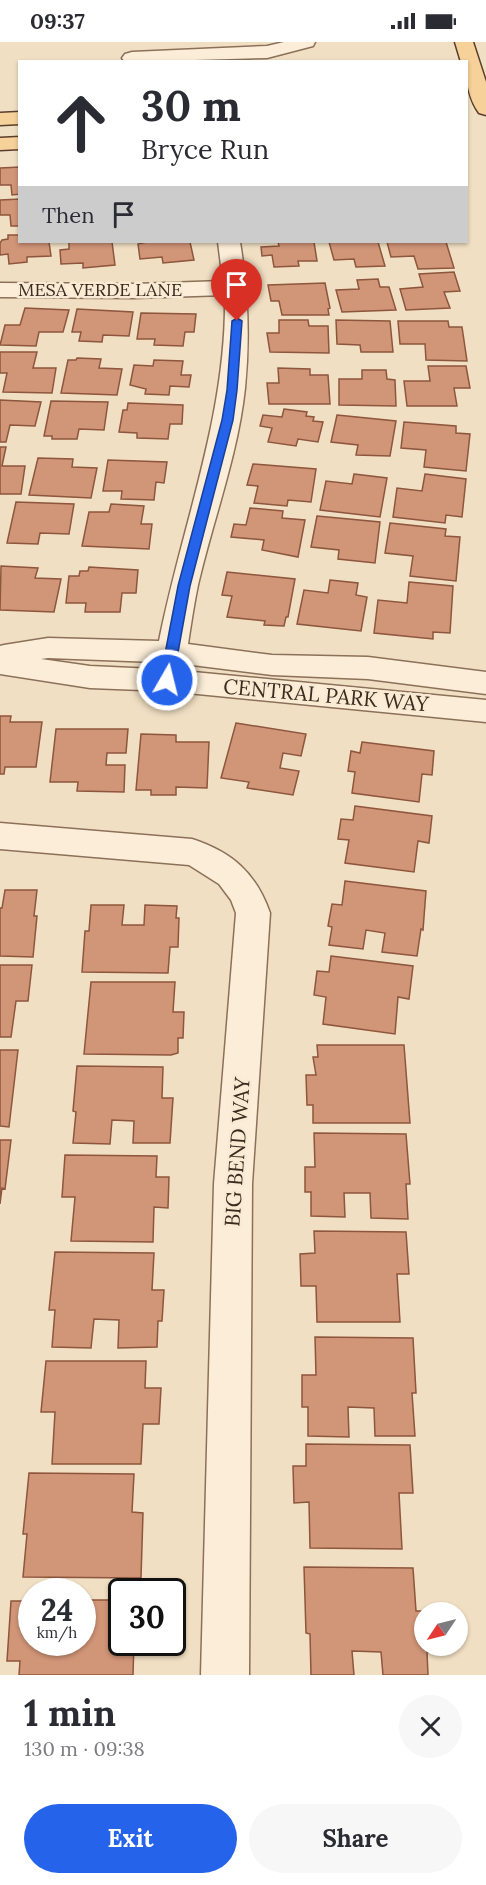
<!DOCTYPE html>
<html lang="en">
<head>
<meta charset="utf-8">
<style>
  body { margin:0; font-family:Lora,serif; background:#f7f7f7; color:#2b2b33; height:100vh; display:flex; flex-direction:column; font-size:22px; white-space:nowrap }
  * { box-sizing:border-box; margin:0 }
  p { font-size:20px; color:#7c7c81 }
  .icon { flex:none; width:33px; height:33px; fill:none; stroke:currentColor; stroke-width:2; stroke-linecap:round; stroke-linejoin:round }
  .map { position:relative; height:1633px; overflow:hidden }
  .drawer { display:flex; flex-direction:column; background:#fff; flex:1 }
  .drawer>* { flex:none }
  .banner { position:absolute; left:18px; top:18px; width:450px; height:183px; border-radius:0px; box-shadow:0 2px 4px #0004; background:#fff; color:#2b2b33; overflow:hidden }
  .needle { width:39px; rotate:235deg }
  .tools { position:absolute; left:414px; top:1560px; display:grid; gap:12px }
  .tools a { display:grid; place-items:center; width:54px; height:54px; border-radius:50%; background:#fff; box-shadow:0 2px 4px #0004; font-size:30px }
  .speed { position:absolute; left:18px; top:1536px; display:flex; gap:12px; font-size:30px; font-weight:700; text-align:center }
  .speed>* { display:grid; place-content:center; width:78px; height:78px; border-radius:50%; background:#fff; box-shadow:0 2px 4px #0004; line-height:1 }
  .speed small { font-size:15px; font-weight:400 }
  .speed .limit { border:3px solid #111; border-radius:9px; background:#fff; color:#111 }
  .pin { position:absolute; display:grid; place-items:center; width:51px; height:51px; color:#fff; margin:-62px -26px; border-radius:50% 50% 50% 0; rotate:-45deg; box-shadow:0 0 6px #0007 }
  .pin .icon { rotate:45deg }
  .me { position:absolute; width:66px; margin:-33px; rotate:8deg; stroke-linejoin:round; filter:drop-shadow(0 0 4px #0008) }
  .turn { display:flex; align-items:center; gap:21px; height:126px; padding:0 24px; font-size:27px }
  .turn .icon { width:78px; height:78px; stroke-width:2.5 }
  .turn b { display:block; font-size:42px; line-height:51px }
  .then { display:flex; align-items:center; height:57px; padding:0 24px; background:#0003; gap:12px; font-size:22px }
  .round { display:grid; place-items:center; flex:none; width:63px; height:63px; border-radius:32px; background:#f7f7f7 }
  .summary { display:flex; align-items:center; justify-content:space-between; height:102px; padding:0 24px }
  h1 { font-size:36px; font-weight:700; line-height:45px }
  .action { display:flex; gap:12px; margin-top:auto; padding:12px 24px }
  .action a { flex:1; height:69px; border-radius:36px; background:#2563eb; color:#fff; font-size:24px; font-weight:700; line-height:69px; text-align:center }
  .action a+a { background:#f7f7f7; color:#2b2b33 }
  .status { display:flex; justify-content:space-between; align-items:center; height:42px; padding:0 30px; background:#fff; direction:ltr }
  .status svg { height:16px; fill:currentColor }
  .map>svg:first-child { display:block }
</style>
</head>
<body>
<div class="status"><b>09:37</b><svg viewBox="0 0 49 12"><path d="M0 12V9h3v3zM5 12V6h3v6zM10 12V3h3v9zM15 12V0h3v12zM26 1h20v11H26zM47 4h2v5h-2z"/></svg></div>
<div class="map">
<svg width="486" height="1633" viewBox="0 0 486 1633">
  <rect width="100%" height="100%" fill="#f1dfc3"/>
  <path fill="#d19577" stroke="#8d563d" stroke-width="1.5" d="M20 125V152L12 153 11 143H0V126Z
    M20 157V184H11L10 173H0V158Z
    M8 193H20V200H49L51 214 27 215V220L9 222 8 212 0 213V201L2 198 8 197Z
    M69 200H112L115 223 83 226V221L61 222 60 208 69 207Z
    M147 200H190L194 218 163 221 162 215 140 217 138 202Z
    M278 200H314L317 219H298L299 224 274 225 272 213 262 214 261 205 279 204Z
    M329 200H378L385 224 356 225 354 217 334 218Z
    M387 200H446L454 226 418 227 414 214 391 215Z
    M454 230 460 249 444 250 450 266 406 268 400 247 423 245 419 232Z
    M378 237 380 245H389L396 268 342 270 336 248 359 247 357 238Z
    M325 241 330 266 328 267 329 273H282L279 259H271L268 243Z
    M25 266 69 268 63 290H39L36 304 0 303 5 283H20Z
    M77 267 133 270 129 294 103 293 102 300 79 299 81 290H72Z
    M141 271 196 272 194 290H185L183 304 154 303 155 297H137Z
    M279 278H308L309 284H328L329 311 270 310 267 291H279Z
    M336 278 390 279 393 310H361L360 303 337 302Z
    M398 279H448L449 285H462L467 319 426 318 425 302H400Z
    M0 310H37L33 326H56L52 351 3 350 7 331H0Z
    M77 316 101 317 99 326 122 327 117 353 61 351 68 318H76Z
    M154 318 183 319 181 333H191L189 345 170 344 169 353 145 352 146 347 130 343 134 323 153 324Z
    M428 324H466L470 346H454L457 364H407L404 339H430Z
    M278 326 310 327V333H328L330 362H269L267 341H279Z
    M362 328H386L387 337 395 338 396 364 339 363V337H362Z
    M0 358 41 360 35 384 10 383 6 400H0Z
    M51 359 108 360 104 388 79 387 77 397H52V394H44Z
    M128 361 183 363 182 382H170L168 397 137 396V391L119 390 123 368H127Z
    M284 367 307 370 306 374 314 375 313 379 323 380 318 400 298 397 296 404 268 400 272 386 260 384 263 373 282 375Z
    M337 373 396 379 390 414 356 413 358 403 331 400Z
    M404 380 456 384V391L470 392 466 429 424 425 426 408 401 406Z
    M0 405H6L2 424H25L21 452H0Z
    M38 416 73 417 72 425 97 426 91 456 29 453Z
    M108 418 167 420 164 441 156 440 154 458 121 457 122 449H103Z
    M253 422 316 427 311 460 288 458 287 464 254 461 258 444 247 443Z
    M354 432 387 436 380 475 320 468 326 439 352 442Z
    M425 432 466 437 462 475 446 473 445 481 393 475 397 446 422 449Z
    M16 460 74 462 69 492 40 491 38 502 7 501Z
    M111 462 144 464 141 482H152L149 507 82 504 89 470H109Z
    M250 466 283 469 282 476 305 478 298 515 262 508 264 498 231 495 234 482 246 483Z
    M317 474 380 480 375 521 338 517 339 508 311 505Z
    M390 481 446 487 445 494 460 495 456 539 410 534 413 514 385 511Z
    M1 524 38 526 35 536 61 537 54 570 0 568Z
    M89 525 138 528 136 551H122L120 570H85L86 561H66L69 534H79L80 529H88Z
    M227 530 295 537 288 575H286L284 584 264 583 265 579 227 575 232 554 222 553Z
    M330 538 358 541 356 553 367 555 361 589 297 582 304 548 328 551Z
    M409 540 453 544 450 591 433 590V597L374 591 378 558 407 561Z
    M0 674H11L10 680H42L36 725H5L4 732H0Z
    M236 681 306 692 301 714 283 711 280 726 299 729 293 753 247 746 249 740 221 736Z
    M56 687H128L126 711H107L106 723H125L124 750 77 749 78 740H50Z
    M141 692 176 693V700H209L207 746 176 745V753H151V748H136Z
    M362 700 434 709 432 733 422 732 419 760 352 751 355 730 348 729 351 709 360 711Z
    M355 764 432 774 429 801 418 799 414 830 345 821 349 798 338 797 341 777 353 778Z
    M345 839 426 849 423 888 421 887 417 914 382 910 385 891 366 888 363 907 329 903 332 885 328 884 332 862 342 863Z
    M5 848H37L34 874H37L33 915 0 914V866H2Z
    M91 863H124L122 883H144L145 863 177 864 176 876H179L178 905H170L168 931 82 930 85 889H89Z
    M331 914 413 924 409 957 398 955 395 992 323 982 326 955 314 953 317 929 329 930Z
    M0 923H32L28 959H16L11 995H0Z
    M91 940H175L173 970H184L183 996H178V1011L171 1013 84 1012Z
    M317 1003H404L410 1081H313V1063H307L306 1033H316L313 1015H318Z
    M0 1008H18L9 1085 0 1084Z
    M77 1024 163 1025 162 1056H173L170 1101H133L134 1079 112 1078 110 1102 73 1101 76 1070 73 1069Z
    M314 1091 406 1092 410 1142H406L408 1177 371 1176 370 1151H344L345 1175 311 1174V1150H305V1125H315Z
    M0 1098H11L5 1147 2 1146 0 1162Z
    M65 1113 157 1114 156 1135H169L168 1166 154 1165 153 1200 71 1199 75 1155H62Z
    M314 1189 406 1190 409 1232H397L400 1280H317L316 1244H301L300 1212 315 1211Z
    M55 1210 154 1211 152 1248H164L162 1279H158L157 1305 118 1306 119 1278 94 1277 91 1306 52 1305 55 1268H49Z
    M315 1295 413 1296 416 1351H412L415 1394H375L374 1366 348 1365 349 1395 308 1394V1365H302V1333H316Z
    M46 1319H146L145 1346H161L159 1382H143L141 1422H52L55 1370H41Z
    M306 1402 410 1403 413 1451H399L402 1507 310 1506 309 1460 294 1461 293 1424H306Z
    M29 1431 134 1432 132 1470 143 1471 141 1536 23 1535 27 1492H23Z
    M304 1525 413 1526 416 1569H430L424 1570V1604H433L434 1611 427 1610 428 1633H383L381 1610 352 1609 354 1633H311L310 1592 306 1591Z
    M82 1558H119L118 1591 122 1590V1600H134L133 1633H19L20 1619H7L11 1559H32V1600H82Z"/>
  <g fill="none" stroke-linecap="round" stroke-linejoin="round">
    <defs>
      <path id="minor" d="M284 0H315L313 4 267 16 125 20 122 16 125 12 132 10 267 4Z
        M218 200H240C248 249 250 296 245 346 238 413 213 478 198 543 194 562 191 582 188 602L272 613 368 615 486 630V652L368 637 272 633 184 622 183 629 486 658V680L167 649 90 646 0 632V604L4 603 48 596 159 599C182 483 227 373 225 253L135 256 0 255V241L135 242 223 239ZM48 616 155 620 154 627 90 624 41 617Z
        M0 781 192 797C232 810 256 831 270 871L252 1142 249 1633H201L214 1142 236 871 231 858 219 842 189 823 0 807Z"/>
      <path id="major" d="M455 0H473L486 40V73L479 71C468 56 466 38 466 20H461Z
        M20 70V82L0 83V71Z
        M20 95V107L0 108V96Z"/>
    </defs>
    <use href="#minor" stroke="#8c7059" stroke-width="3"/>
    <use href="#major" stroke="#5a3e2d" stroke-width="3"/>
    <use href="#minor" fill="#fbedd7" fill-rule="evenodd"/>
    <use href="#major" fill="#f6d199" fill-rule="evenodd"/>
  </g>
  <path fill="#2563eb" stroke="#184099" stroke-width="1.5" d="M237 276 242 279 237 348 233 378 190 544 173 638 167 643 160 638 178 544 222 378 227 348 232 279Z"/>
  <g text-anchor="middle" dominant-baseline="central" stroke-width="5" stroke-linejoin="round" paint-order="stroke">
    <g font-size="18" fill="#3b2a1e" stroke="#f8ead3">
      <text x="100" y="247">MESA VERDE LANE</text>
    </g>
    <g font-size="21" fill="#3b2a1e" stroke="#f8ead3">
      <text transform="translate(326 653) rotate(5)">CENTRAL PARK WAY</text>
      <text transform="translate(237 1110) rotate(-86)">BIG BEND WAY</text>
    </g>
  </g>
</svg>
<div class="tools">
<a><svg class="needle" viewBox="-14 -14 28 28"><path d="M0-13l5 13h-10z" fill="#e53935"/><path d="M0 13l5-13h-10z" fill="#7c7c81"/></svg></a>
</div>
<div class="speed"><div>24<small>km/h</small></div><div class="limit">30</div></div>
<div class="pin" style="left:237px;top:279px;background:#d93025"><svg class="icon" aria-label="arrive" viewBox="0 0 24 24"><path d="M6 21V4h12l-3 4 3 4H6"/></svg></div>
<svg class="me" style="left:167px;top:638px" viewBox="-20 -20 40 40"><circle r="17" fill="#2563eb" stroke="#fff" stroke-width="3"/><path d="M0-11L8 9 0 5-8 9z" fill="#fff"/></svg>
<div class="banner">
<div class="turn"><svg class="icon" aria-label="ahead" viewBox="0 0 24 24"><path d="M12 20V5M6 11l6-6 6 6"/></svg><div><b>30 m</b>Bryce Run</div></div>
<div class="then">Then<svg class="icon" aria-label="arrive" viewBox="0 0 24 24"><path d="M6 21V4h12l-3 4 3 4H6"/></svg></div>
</div>
</div>
<section class="drawer">
<div class="summary"><div><h1>1 min</h1><p>130 m · 09:38</p></div><a class="round"><svg class="icon" aria-label="close" viewBox="0 0 24 24"><path d="M6 6l12 12M18 6L6 18"/></svg></a></div>
<div class="action"><a>Exit</a><a>Share</a></div>
</section>
</body>
</html>
